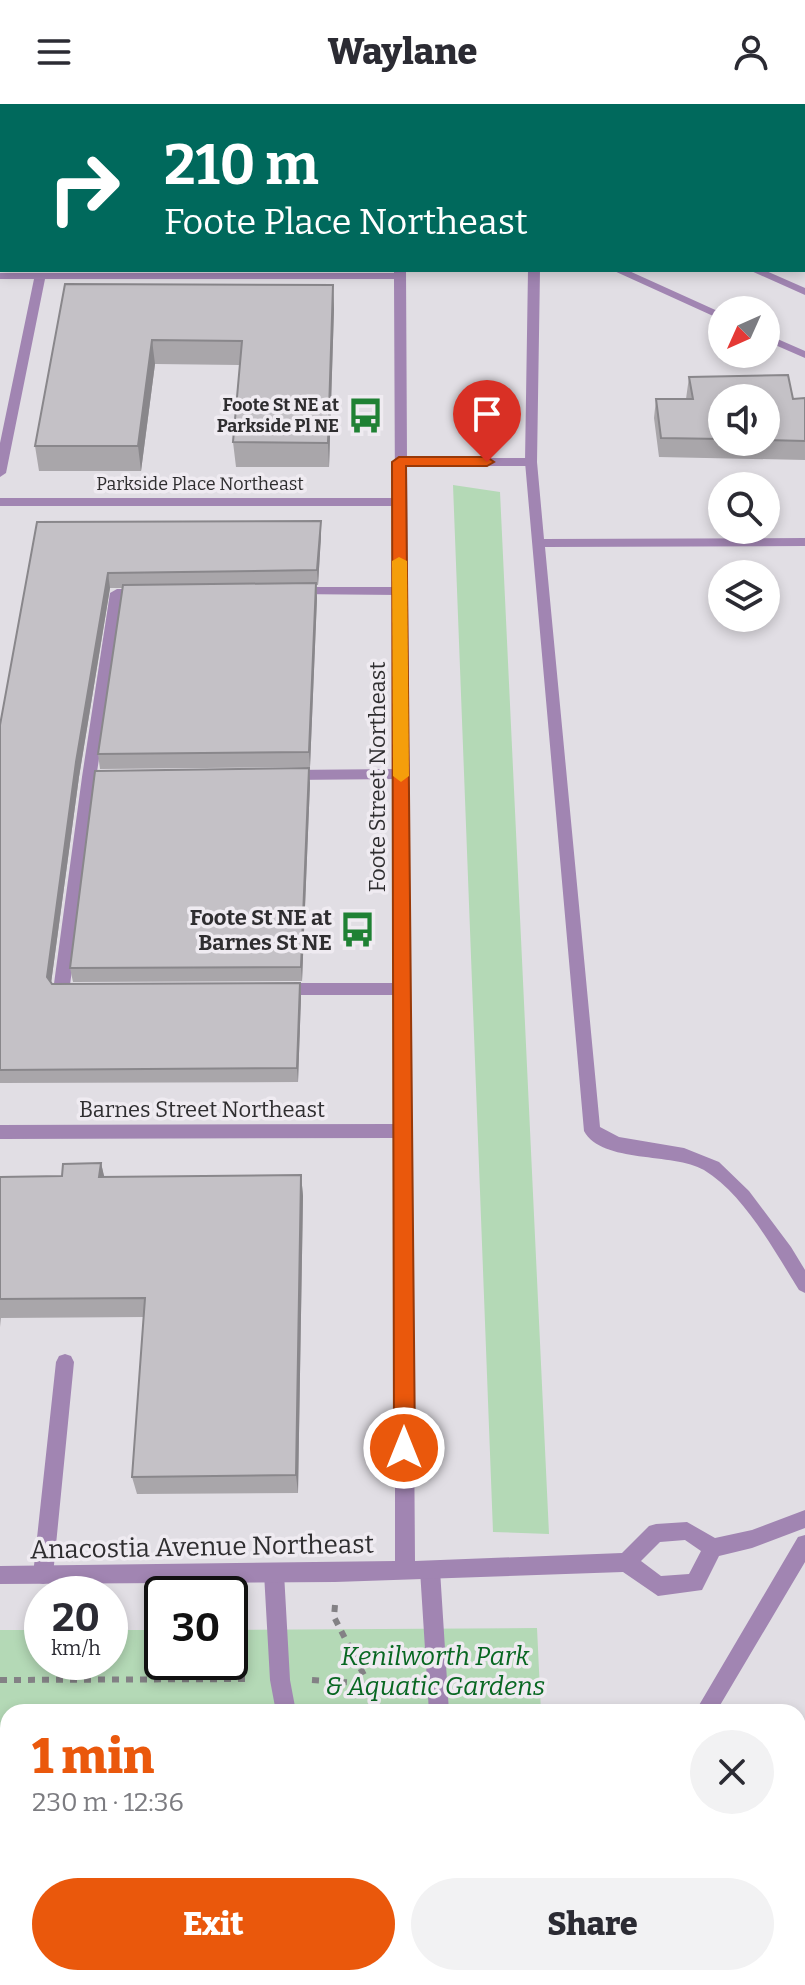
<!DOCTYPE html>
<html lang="en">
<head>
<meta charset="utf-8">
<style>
  body { margin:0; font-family:Bitter,serif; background:#f2f2f3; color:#2b2b33; height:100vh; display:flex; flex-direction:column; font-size:30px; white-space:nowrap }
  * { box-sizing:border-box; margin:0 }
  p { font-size:26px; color:#7c7c81 }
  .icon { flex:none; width:44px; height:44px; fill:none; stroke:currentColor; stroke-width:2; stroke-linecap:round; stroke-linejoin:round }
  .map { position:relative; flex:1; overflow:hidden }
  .drawer { position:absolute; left:0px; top:1600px; width:806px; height:282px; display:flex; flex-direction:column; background:#fff; border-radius:24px 24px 0 0; box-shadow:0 4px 12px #0003 }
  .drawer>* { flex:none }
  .guide { position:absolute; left:0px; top:0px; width:806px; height:168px; box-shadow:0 4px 12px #0003; background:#00695c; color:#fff; overflow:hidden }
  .needle { width:52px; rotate:225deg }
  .controls { position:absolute; left:708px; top:192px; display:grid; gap:16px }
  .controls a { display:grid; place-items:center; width:72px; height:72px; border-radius:50%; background:#fff; box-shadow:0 4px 12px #0003; font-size:40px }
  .speed { position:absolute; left:24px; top:1472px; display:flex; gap:16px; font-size:40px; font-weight:700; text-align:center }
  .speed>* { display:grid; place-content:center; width:104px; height:104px; border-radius:50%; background:#fff; box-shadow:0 4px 12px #0003; line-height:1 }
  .speed small { font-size:20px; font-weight:400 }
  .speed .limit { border:4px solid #111; border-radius:12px; background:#fff; color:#111 }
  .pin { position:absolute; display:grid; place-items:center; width:68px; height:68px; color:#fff; margin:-82px -34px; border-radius:50% 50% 50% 0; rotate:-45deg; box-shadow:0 0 8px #0007 }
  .pin .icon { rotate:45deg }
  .me { position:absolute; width:88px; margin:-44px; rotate:0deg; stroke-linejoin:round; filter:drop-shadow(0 0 6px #0008) }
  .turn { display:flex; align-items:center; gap:28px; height:168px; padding:0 32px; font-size:36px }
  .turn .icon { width:104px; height:104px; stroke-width:2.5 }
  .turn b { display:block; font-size:56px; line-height:68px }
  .round { display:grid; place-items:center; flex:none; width:84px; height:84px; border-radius:42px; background:#f2f2f3 }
  .head { display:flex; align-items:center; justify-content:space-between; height:136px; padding:0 32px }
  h1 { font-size:48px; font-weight:800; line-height:60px; color:#ea580c }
  .cta { display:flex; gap:16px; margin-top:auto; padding:16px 32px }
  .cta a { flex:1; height:92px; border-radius:48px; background:#ea580c; color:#fff; font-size:32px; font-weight:800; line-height:92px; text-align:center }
  .cta a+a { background:#f2f2f3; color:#2b2b33 }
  header { display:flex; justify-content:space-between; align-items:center; height:104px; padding:0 32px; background:#fff; font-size:36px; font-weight:800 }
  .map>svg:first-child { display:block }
</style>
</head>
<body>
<header><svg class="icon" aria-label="menu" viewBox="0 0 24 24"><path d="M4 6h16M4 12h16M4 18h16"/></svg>Waylane<svg class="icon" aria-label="person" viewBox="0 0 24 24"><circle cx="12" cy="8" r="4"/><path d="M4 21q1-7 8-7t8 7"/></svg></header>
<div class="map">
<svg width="805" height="1881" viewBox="0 0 805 1881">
  <rect width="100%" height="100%" fill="#e1dee4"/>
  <path fill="#b4d9b6" d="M453 381 500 388 549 1430 493 1428Z
    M537 1524 541 1608H8V1874H553L554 1881H0V1526H42V1558H110V1526H162V1558H230V1526Z"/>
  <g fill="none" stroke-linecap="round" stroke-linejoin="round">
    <path stroke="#838185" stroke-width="6" stroke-dasharray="7 7" stroke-linecap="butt" d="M335 1501 334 1513 383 1608
      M0 1576 250 1575
      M312 1576 371 1580"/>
    <path fill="#a185b2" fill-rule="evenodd" d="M616 0H630L631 2H617Z
      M804 26H805V32H804Z
      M804 76H805V82H804Z
      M528 166H540L537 358 544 435 805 434V442L545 443 600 1023 619 1033 684 1044 719 1058 749 1087 791 1143 805 1166V1189L799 1186C775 1148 744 1090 704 1066 673 1048 602 1060 584 1027L525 358Z
      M612 166H627L722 209V216Z
      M749 166H764L805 184V191Z
      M766 230 805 247V254L766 237Z
      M297 483H399L406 487 399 491 292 490V484Z
      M117 485H141L148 489 141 493H123L97 668 116 667 123 672 116 677 96 678 70 881 83 883 85 887 83 891C74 894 64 894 55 891L53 887 82 673 110 489Z
      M401 665 408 670 401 675 287 676 280 671 287 666Z
      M280 879H402L408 881 410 885 408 889 402 891H280L274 889 272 885 274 881Z
      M65 1250 71 1252 74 1258 53 1471 50 1478 43 1480 36 1478 33 1471 56 1258 59 1252Z
      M805 1431V1458L716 1608H695L798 1433Z
      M430 1457 437 1459 440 1466 449 1608H429L420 1466 423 1459Z
      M274 1460 281 1462 284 1469 290 1576 296 1608H276L270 1576 264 1469 267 1462Z
      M444 1874H466V1881H444Z
      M648 1874H670L672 1881H650Z"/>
    <path fill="#a185b2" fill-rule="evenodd" d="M393 0H403V2H393Z
      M394 166H406L407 354H531L537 358 531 362H407L415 1457 622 1449 649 1422 656 1420 687 1418 715 1434 752 1426 805 1406V1424L752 1444 719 1452 702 1486 658 1492 623 1468 335 1478 0 1480V1462L395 1457V1034L0 1035V1021L395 1020V402H0V394H395L394 175H45L6 369 0 373V339L34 175H0V169H394ZM685 1436 701 1447 689 1470 661 1472 641 1457 660 1438Z"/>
    <defs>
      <path id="rail" d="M506 0 511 2"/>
    </defs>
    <use href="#rail" stroke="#8d8b8f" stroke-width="6"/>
    <use href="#rail" stroke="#efebf1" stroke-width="4" stroke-dasharray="13" stroke-linecap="butt"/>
  </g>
  <path fill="#a9a6aa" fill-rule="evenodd" d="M65 180 333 181 334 205 329 363H236L233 338 240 261 155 260 141 367H39L35 342Z
    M689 273 793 295 805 294V356L659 353 654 314 656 295H686ZM722 294H766V338H722Z
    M37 418 321 432 318 481H316L317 494 310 663 100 665 98 650 123 484H110L79 673 51 879H300L301 893 298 978 0 979V621Z
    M310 679 302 877 73 878 70 864Z
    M101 1059 104 1073 301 1071 303 1092 298 1389 137 1390 132 1373 144 1213 1 1214 0 1223V1073L62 1072Z"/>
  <path fill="#89878b" d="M333 181 334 205 329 363 328 339Z
    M152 236 155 260 141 367 138 342Z
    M321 417V432L318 481 317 466Z
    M108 469 110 484 79 673 50 887 47 873 76 658Z
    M316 479 317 494 310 663 309 648Z
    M309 664 310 679 302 877 301 863Z
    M300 879 301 893 298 978 297 964Z
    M101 1059 106 1080 99 1073Z
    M301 1071 303 1092 298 1389 296 1371Z"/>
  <path fill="#c4c1c6" stroke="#89878b" stroke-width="2" d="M65 180 333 181 328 339 233 338 242 237 152 236 138 342H35Z
    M788 271 793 295 805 294V337L766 336V294H722V335L661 334 656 295H693L689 273Z
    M321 417 317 466 108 469 76 658 47 873 52 880 300 879 297 964 0 966V621L37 418Z
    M316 479 309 648 98 650 123 481Z
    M309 664 301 863 70 864 95 667Z
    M101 1059 99 1073 301 1071 296 1371 132 1373 145 1194 0 1195V1073L62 1072 63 1060Z
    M0 1648H8V1874H210L211 1881H0Z"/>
  <path fill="#ea580c" stroke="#983908" stroke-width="2" d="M399 353H487L494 358 487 362H406L415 1344 412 1351 404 1354 397 1351 394 1344 392 358Z"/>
  <path fill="#f59e0b" d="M399 453 407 457 409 672 401 678 393 672 392 457Z"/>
  <defs>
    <symbol id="bus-bare" viewBox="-9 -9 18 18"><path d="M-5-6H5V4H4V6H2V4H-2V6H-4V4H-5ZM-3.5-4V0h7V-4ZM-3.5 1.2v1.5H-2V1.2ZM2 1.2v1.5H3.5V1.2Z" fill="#1f8134" stroke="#efebf1" stroke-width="2.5" paint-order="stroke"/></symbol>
  </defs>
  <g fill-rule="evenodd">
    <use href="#bus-bare" x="340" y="286" width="51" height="51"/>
    <use href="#bus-bare" x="332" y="800" width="51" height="51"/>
  </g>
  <g text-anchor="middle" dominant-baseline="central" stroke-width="7" stroke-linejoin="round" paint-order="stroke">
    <g font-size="18" font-weight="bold" fill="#2f2e30" stroke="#efebf1" text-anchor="end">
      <text x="339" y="301">Foote St NE at<tspan x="339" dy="21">Parkside Pl NE</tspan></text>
    </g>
    <g font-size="18" fill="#2f2e30" stroke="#efebf1">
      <text x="200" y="380">Parkside Place Northeast</text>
    </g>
    <g font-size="22" fill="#2f2e30" stroke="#efebf1">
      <text transform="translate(377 673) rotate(-90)">Foote Street Northeast</text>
      <text x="202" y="1005">Barnes Street Northeast</text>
    </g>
    <g font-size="22" font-weight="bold" fill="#2f2e30" stroke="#efebf1" text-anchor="end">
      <text x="332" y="813">Foote St NE at<tspan x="332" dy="25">Barnes St NE</tspan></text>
    </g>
    <g font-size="26" fill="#2f2e30" stroke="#efebf1">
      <text transform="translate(202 1443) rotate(-1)">Anacostia Avenue Northeast</text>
    </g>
    <g font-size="26" font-style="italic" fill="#086722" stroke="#efebf1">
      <text x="435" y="1552">Kenilworth Park<tspan x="435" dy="30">&amp; Aquatic Gardens</tspan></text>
    </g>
  </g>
</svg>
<div class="controls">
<a><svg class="needle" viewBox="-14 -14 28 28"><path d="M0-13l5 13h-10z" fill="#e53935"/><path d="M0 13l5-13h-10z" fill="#7c7c81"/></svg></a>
<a><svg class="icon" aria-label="sound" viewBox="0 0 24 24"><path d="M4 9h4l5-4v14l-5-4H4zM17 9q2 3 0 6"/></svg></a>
<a><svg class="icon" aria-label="search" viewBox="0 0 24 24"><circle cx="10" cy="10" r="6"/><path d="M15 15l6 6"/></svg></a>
<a><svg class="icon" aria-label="layers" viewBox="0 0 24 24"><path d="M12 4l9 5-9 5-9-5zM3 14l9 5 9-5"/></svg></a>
</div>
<div class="speed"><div>20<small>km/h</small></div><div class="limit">30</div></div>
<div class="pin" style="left:487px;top:358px;background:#d93025"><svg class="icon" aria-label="arrive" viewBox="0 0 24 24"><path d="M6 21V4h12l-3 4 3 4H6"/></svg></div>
<svg class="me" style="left:404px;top:1344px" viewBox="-20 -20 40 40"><circle r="17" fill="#ea580c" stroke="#fff" stroke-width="3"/><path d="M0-11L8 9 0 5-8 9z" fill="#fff"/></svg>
<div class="guide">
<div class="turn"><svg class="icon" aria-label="right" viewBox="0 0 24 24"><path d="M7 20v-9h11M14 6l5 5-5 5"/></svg><div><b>210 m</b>Foote Place Northeast</div></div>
</div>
<section class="drawer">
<div class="head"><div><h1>1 min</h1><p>230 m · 12:36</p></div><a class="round"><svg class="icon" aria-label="close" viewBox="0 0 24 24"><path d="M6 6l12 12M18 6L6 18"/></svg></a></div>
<div class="cta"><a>Exit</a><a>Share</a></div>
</section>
</div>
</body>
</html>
